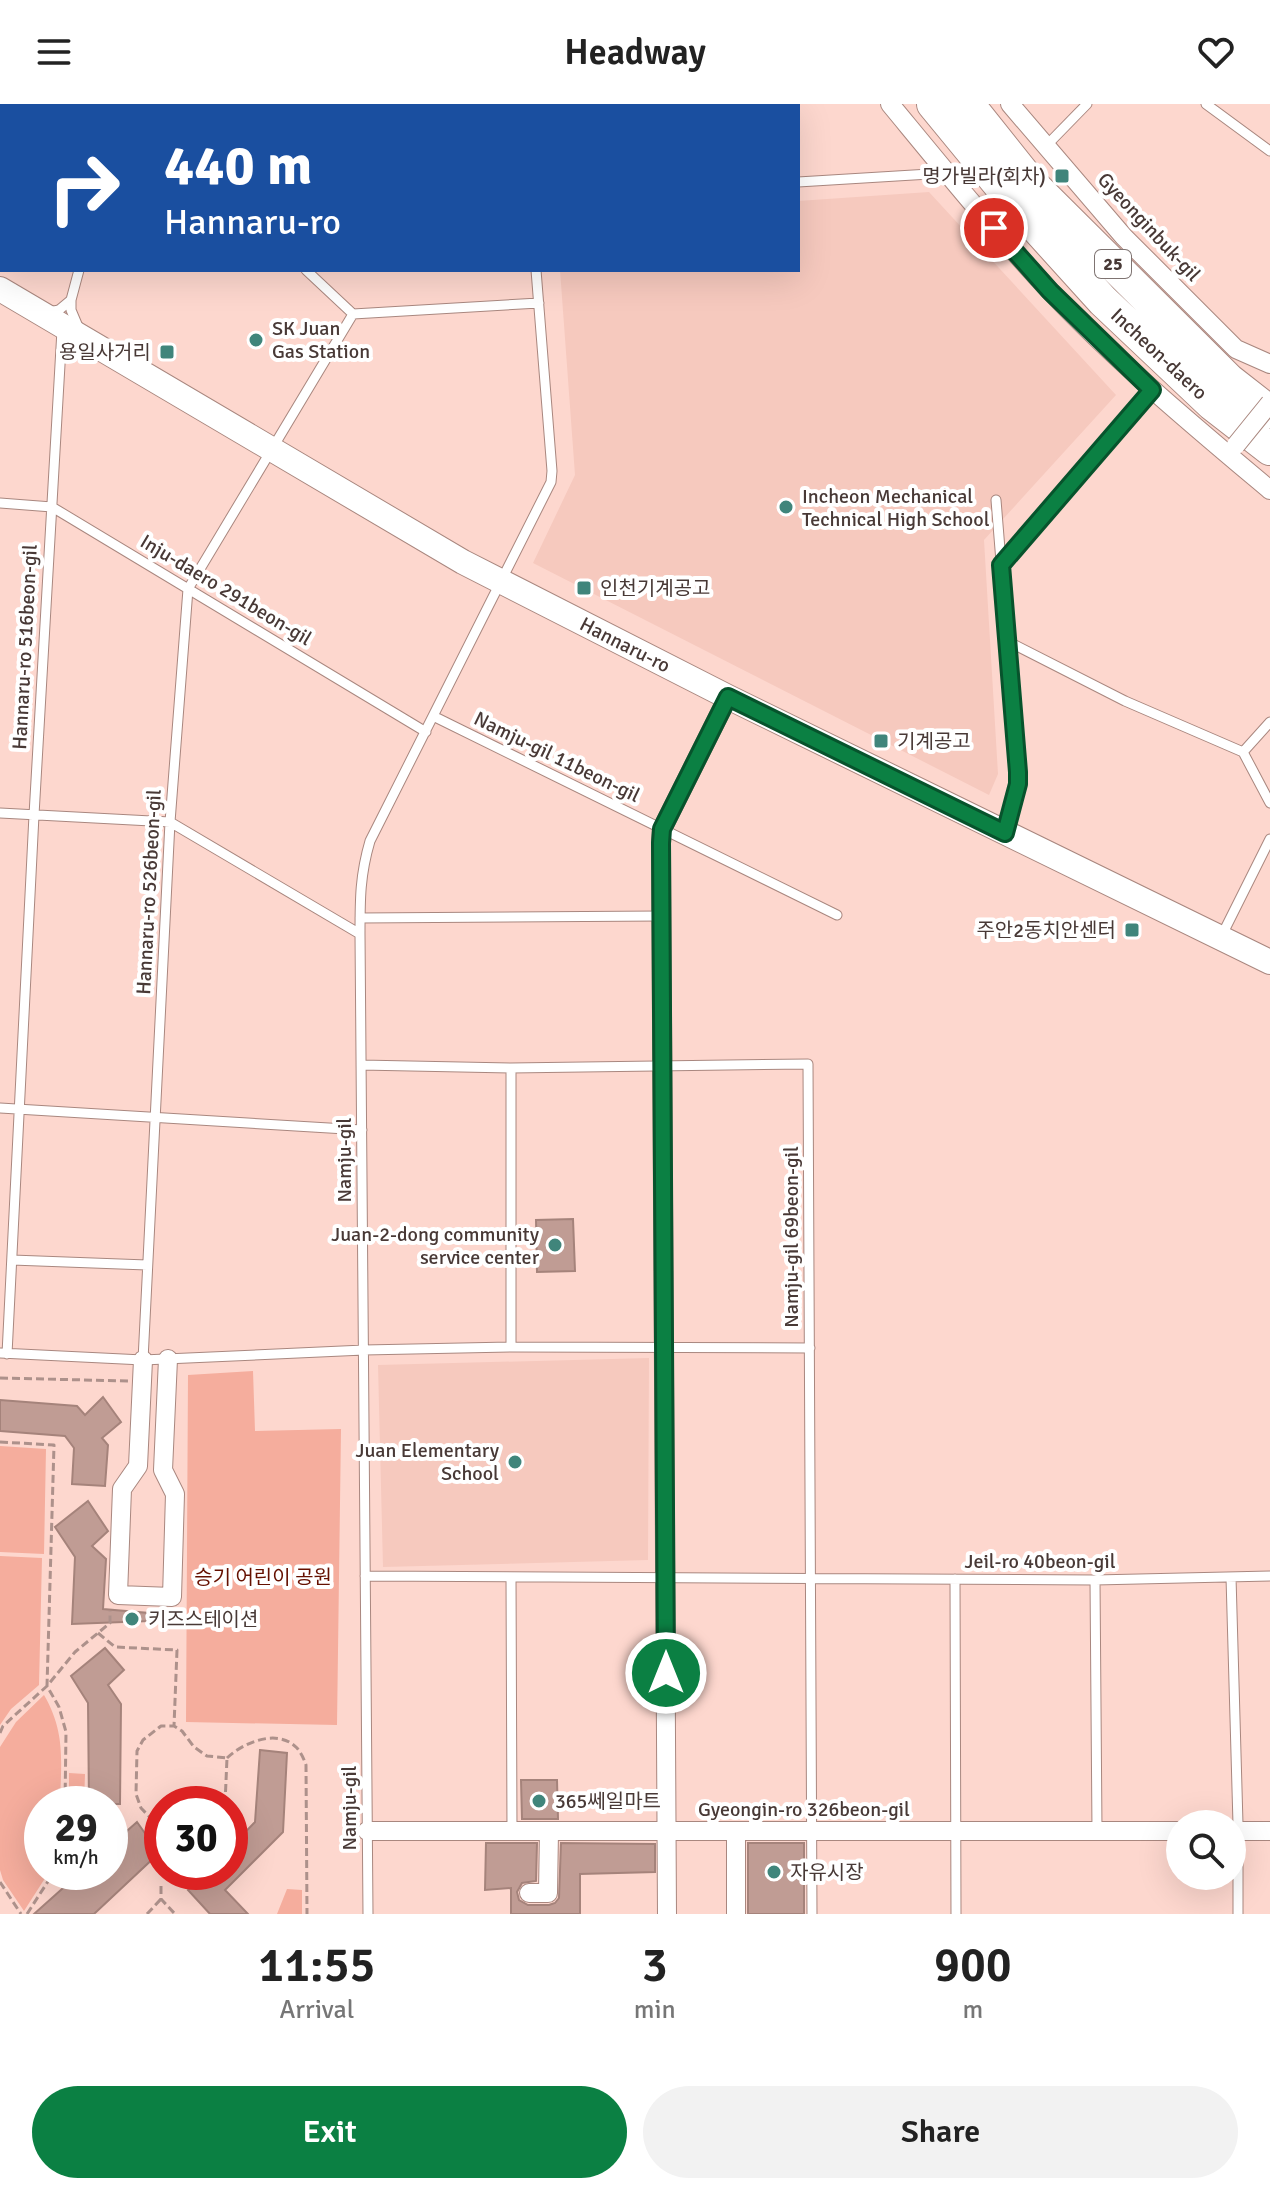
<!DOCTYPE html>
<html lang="en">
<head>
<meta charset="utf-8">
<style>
  body { margin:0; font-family:Signika,"Noto Sans KR",sans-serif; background:#f2f2f2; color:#222; height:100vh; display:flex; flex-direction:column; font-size:30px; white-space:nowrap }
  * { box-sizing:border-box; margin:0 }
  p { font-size:26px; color:#767676 }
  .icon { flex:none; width:44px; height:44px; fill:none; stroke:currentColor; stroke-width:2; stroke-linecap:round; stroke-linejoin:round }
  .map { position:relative; height:1810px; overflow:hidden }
  .sheet { display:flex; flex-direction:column; background:#fff; flex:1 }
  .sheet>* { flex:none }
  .guide { position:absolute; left:0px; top:0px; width:800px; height:168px; box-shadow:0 8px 32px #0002; background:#1a4fa0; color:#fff; overflow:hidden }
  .buttons { position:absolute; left:1166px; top:1706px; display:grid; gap:16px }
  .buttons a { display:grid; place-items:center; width:80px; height:80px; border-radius:50%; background:#fff; box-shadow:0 8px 32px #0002; font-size:40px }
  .speed { position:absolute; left:24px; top:1682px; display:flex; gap:16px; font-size:40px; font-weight:700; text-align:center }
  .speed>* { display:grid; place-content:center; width:104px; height:104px; border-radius:50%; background:#fff; box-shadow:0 8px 32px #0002; line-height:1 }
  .speed small { font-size:20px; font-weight:400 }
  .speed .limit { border:12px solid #d22; background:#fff; color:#111 }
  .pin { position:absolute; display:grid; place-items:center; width:68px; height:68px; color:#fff; margin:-34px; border:4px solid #fff; border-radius:50%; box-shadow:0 2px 8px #0007 }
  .me { position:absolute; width:88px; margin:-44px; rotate:0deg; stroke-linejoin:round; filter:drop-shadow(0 0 6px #0008) }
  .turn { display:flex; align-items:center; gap:28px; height:168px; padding:0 32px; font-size:36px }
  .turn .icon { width:104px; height:104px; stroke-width:2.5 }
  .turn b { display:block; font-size:56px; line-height:68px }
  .eta { display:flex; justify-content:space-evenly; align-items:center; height:136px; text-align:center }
  .eta b { font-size:48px; font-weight:600; line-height:56px }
  .action { display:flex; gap:16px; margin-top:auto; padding:16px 32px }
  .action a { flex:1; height:92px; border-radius:48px; background:#0b8043; color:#fff; font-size:32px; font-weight:600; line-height:92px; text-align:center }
  .action a+a { background:#f2f2f2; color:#222 }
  header { display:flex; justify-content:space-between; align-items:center; height:104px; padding:0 32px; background:#fff; font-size:36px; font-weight:600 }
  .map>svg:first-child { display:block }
</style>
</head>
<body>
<header><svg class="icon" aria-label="menu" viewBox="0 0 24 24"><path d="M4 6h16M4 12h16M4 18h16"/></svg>Headway<svg class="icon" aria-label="heart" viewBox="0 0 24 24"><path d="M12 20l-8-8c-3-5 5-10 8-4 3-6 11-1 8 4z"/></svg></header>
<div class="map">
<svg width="1270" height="1810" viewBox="0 0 1270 1810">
  <rect width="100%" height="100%" fill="#fdd7ce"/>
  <path fill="#f6c9be" d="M929 88 1116 291 984 436 998 670 989 691 533 459 575 371 560 166H798V97Z
    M649 1254 648 1456 383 1463 378 1261Z"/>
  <path fill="#f5ad9d" d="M253 1267 255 1327 341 1325 337 1621 186 1618 188 1271Z
    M0 1342 46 1345 44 1450 0 1448Z
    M0 1452 42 1454 39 1581 11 1605 0 1621Z
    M44 1591C66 1629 61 1658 60 1700H42V1768H49L24 1807 3 1776 0 1766V1643L16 1618Z
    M69 1669 85 1670 84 1700H69Z
    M287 1785 302 1786V1810H277Z"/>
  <path fill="#c09c94" stroke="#a5837b" stroke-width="2" d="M573 1115 575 1167 537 1168 536 1116Z
    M103 1293 121 1318 102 1334 108 1341 105 1382 72 1380 74 1344 65 1332 0 1327V1296L77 1302 85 1311Z
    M88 1397 108 1427 92 1442 106 1455 103 1505 149 1509V1517L72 1520 75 1453 55 1423Z
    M105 1544 124 1566 108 1581 121 1600 120 1700H89L88 1599 71 1572Z
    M260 1646 287 1649 283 1728 225 1786 248 1810H210L188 1786 206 1768H230V1744L255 1718Z
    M521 1676H557L558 1715H522Z
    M137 1718 159 1749 94 1810H34L81 1768H110V1742Z
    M486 1739H537L536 1777 522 1779 517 1788 519 1796 528 1801H549L555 1799 559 1794 561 1739 655 1740V1768L580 1770V1810H511V1784L485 1786Z
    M748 1739H804V1810H748Z"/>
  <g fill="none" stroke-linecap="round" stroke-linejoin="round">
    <defs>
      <path id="lane" d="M523 0V2
        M638 0V2
        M1206 0 1270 47
        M125 2V0
        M274 2 275 0
        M1046 42 1087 0
        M798 78 946 69
        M306 166 353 210
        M71 196 79 166
        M49 208 59 206 71 196V206L79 225
        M996 396 1018 668V680L1006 726
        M0 399 52 403 426 628
        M1001 461 1152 286
        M1007 537 1125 597 1243 648 1270 699
        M433 612 837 811
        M1243 648 1270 618
        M0 709 170 718 360 830
        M360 814 661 812
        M1222 831 1270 735
        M361 961 511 964 808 960 812 1810
        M511 964V1243
        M0 1004 362 1026
        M12 1156 147 1161
        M0 1249 143 1256 364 1246 511 1243 810 1244
        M7 1250 34 711 62 226
        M143 1256 170 718 188 485 353 210 539 199
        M365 1472 1095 1476 1270 1472
        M511 1473 512 1727
        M1231 1473 1238 1720V1810
        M955 1475 956 1810
        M1095 1476 1097 1727
        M368 1810 360 830C360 795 360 771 370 737L551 378 552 367 536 166"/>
      <path id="street" d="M890 0C942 63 993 126 1049 186 1117 258 1194 322 1270 386
        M1010 0 1124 133 1236 245 1270 260
        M143 1256 138 1362 122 1385 118 1491 172 1493 175 1390 163 1366 168 1255
        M367 1727H1180
        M1232 1727H1270
        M529 1789H548L549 1727
        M667 1810 661 739 662 725 728 593
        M736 1810V1727"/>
      <path id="secondary" d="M0 185 463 458 728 593 1270 858"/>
      <path id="highway" d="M933 0 1016 101 1103 197 1212 300 1270 345
        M968 0 1031 79 1229 276 1270 308"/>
    </defs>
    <use href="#lane" stroke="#a9877f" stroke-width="11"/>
    <use href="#street" stroke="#a9877f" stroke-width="20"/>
    <use href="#secondary" stroke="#a9877f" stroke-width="26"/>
    <use href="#highway" stroke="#a9877f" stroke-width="34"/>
    <path stroke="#ad918b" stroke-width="3" stroke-dasharray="8 4" stroke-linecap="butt" d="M0 1274 128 1277
      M0 1338 54 1341 47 1582 59 1603 66 1628 65 1700
      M98 1529 115 1543 177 1546 174 1622
      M0 1629 3 1622 47 1582 75 1548 110 1519V1507
      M227 1654C244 1638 278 1624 297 1644 301 1649 304 1655 306 1661L307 1810
      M110 1719 117 1714
      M162 1726 141 1704 136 1690 137 1647 143 1636 161 1622H174L182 1627 194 1643 207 1652 227 1654 225 1700
      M0 1778 21 1810
      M161 1782V1795L175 1810
      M27 1810 54 1768
      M147 1810 161 1795"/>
    <use href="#lane" stroke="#fff" stroke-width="9"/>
    <use href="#street" stroke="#fff" stroke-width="18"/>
    <use href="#secondary" stroke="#fff" stroke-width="24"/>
    <use href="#highway" stroke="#fff" stroke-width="32"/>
    <defs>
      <path id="street-bridge" d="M1236 341 1270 299"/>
    </defs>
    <use href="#street-bridge" stroke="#a9877f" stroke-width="20" stroke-linecap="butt"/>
    <use href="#street-bridge" stroke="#fff" stroke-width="18"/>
  </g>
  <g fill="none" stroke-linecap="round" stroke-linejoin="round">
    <defs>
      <path id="route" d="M666 1569 661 739 662 725 728 593 1005 729 1018 680V668L1001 461 1152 286 1050 187 994 124"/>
    </defs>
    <use href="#route" stroke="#07532c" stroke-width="20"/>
    <use href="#route" stroke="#0b8043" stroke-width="14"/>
  </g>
  <g fill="#40857b" stroke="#fff" stroke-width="3">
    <rect x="1054" y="64" width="16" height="16" rx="4"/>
    <circle cx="256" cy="236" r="8"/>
    <rect x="159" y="240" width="16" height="16" rx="4"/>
    <circle cx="786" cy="403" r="8"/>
    <rect x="576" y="476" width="16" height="16" rx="4"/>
    <rect x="873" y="629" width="16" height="16" rx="4"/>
    <rect x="1124" y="818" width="16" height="16" rx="4"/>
    <circle cx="555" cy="1141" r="8"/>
    <circle cx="515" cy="1358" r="8"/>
    <circle cx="132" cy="1515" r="8"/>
    <circle cx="539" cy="1697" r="8"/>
    <circle cx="774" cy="1768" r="8"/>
  </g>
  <g text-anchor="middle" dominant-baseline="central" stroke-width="8" stroke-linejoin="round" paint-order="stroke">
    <rect fill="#fff" stroke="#7f7472" stroke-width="2" x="1095" y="146" width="36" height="28" rx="6"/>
    <g font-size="18" font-weight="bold" fill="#483936">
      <text x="1113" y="160">25</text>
    </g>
    <g font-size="20" fill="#483936" stroke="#fff" text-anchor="start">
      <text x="1046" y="72" text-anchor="end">명가빌라(회차)</text>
      <text x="272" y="224">SK Juan<tspan x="272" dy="23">Gas Station</tspan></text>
      <text x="151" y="248" text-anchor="end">용일사거리</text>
      <text x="802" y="392">Incheon Mechanical<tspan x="802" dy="23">Technical High School</tspan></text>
      <text x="600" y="484">인천기계공고</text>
      <text x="897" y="637">기계공고</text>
      <text x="1116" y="826" text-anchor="end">주안2동치안센터</text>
      <text x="539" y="1130" text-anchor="end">Juan-2-dong community<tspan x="539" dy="23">service center</tspan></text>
      <text x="499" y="1346" text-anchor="end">Juan Elementary<tspan x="499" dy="23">School</tspan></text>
      <text x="148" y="1515">키즈스테이션</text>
      <text x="555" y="1697">365쎄일마트</text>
      <text x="790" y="1768">자유시장</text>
    </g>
    <g font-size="20" fill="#483936" stroke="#fff">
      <text transform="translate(1149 123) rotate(47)">Gyeonginbuk-gil</text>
      <text transform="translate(1159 250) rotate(43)">Incheon-daero</text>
      <text transform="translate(226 486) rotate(31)">Inju-daero 291beon-gil</text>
      <text transform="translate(625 541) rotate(27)">Hannaru-ro</text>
      <text transform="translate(25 543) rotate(-87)">Hannaru-ro 516beon-gil</text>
      <text transform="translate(557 653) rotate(26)">Namju-gil 11beon-gil</text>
      <text transform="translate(149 788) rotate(-87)">Hannaru-ro 526beon-gil</text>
      <text transform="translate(344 1056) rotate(-90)">Namju-gil</text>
      <text transform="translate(791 1133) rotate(-90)">Namju-gil 69beon-gil</text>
      <text x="1040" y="1457">Jeil-ro 40beon-gil</text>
      <text transform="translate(349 1704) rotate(-90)">Namju-gil</text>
      <text x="804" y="1705">Gyeongin-ro 326beon-gil</text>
    </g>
    <g font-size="20" fill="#651000" stroke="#fff">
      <text x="263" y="1473">승기 어린이 공원</text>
    </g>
  </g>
</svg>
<div class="buttons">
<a><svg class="icon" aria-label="search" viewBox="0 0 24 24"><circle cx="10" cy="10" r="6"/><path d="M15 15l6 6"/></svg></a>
</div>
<div class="speed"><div>29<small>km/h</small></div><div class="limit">30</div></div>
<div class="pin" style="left:994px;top:124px;background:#d93025"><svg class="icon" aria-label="arrive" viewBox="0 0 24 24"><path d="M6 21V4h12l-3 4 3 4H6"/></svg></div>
<svg class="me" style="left:666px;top:1569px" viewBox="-20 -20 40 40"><circle r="17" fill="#0b8043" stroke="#fff" stroke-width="3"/><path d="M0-11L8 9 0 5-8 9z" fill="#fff"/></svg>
<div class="guide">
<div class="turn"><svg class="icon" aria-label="right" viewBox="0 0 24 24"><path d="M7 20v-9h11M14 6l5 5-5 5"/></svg><div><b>440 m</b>Hannaru-ro</div></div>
</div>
</div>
<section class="sheet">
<div class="eta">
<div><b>11:55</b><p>Arrival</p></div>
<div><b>3</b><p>min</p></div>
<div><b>900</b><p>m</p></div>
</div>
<div class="action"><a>Exit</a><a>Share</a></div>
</section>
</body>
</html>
